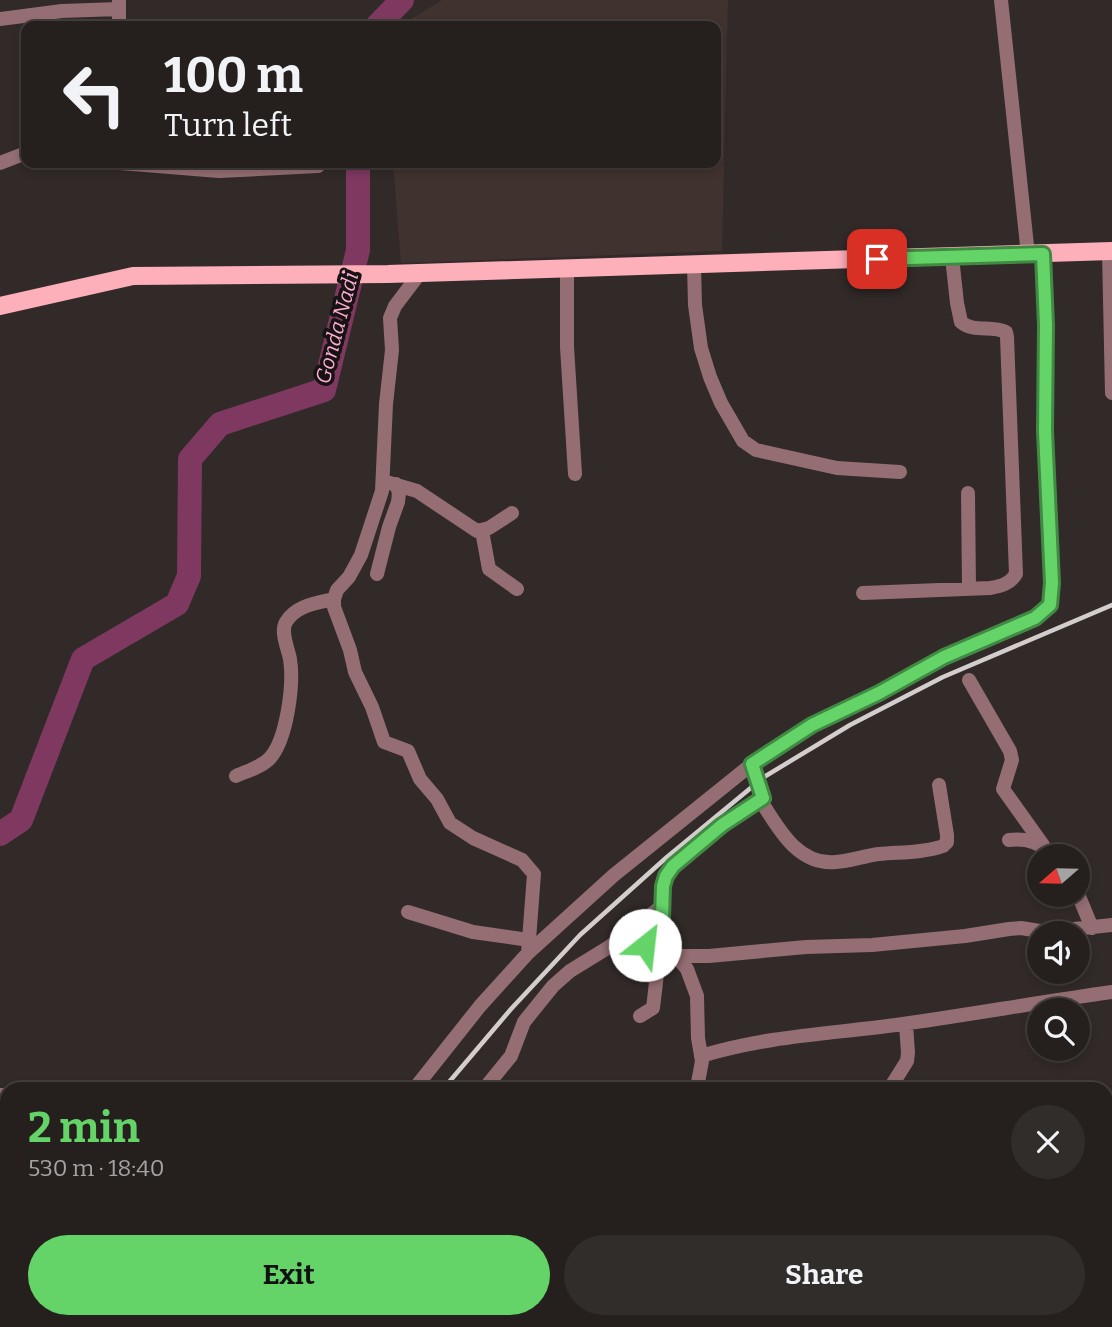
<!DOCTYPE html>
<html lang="en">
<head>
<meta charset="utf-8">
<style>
  body { margin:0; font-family:Bitter,serif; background:#312d2b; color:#f1f3f6; height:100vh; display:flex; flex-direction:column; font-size:26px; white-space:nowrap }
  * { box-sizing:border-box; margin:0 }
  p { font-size:23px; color:#a3a3a4 }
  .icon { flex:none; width:38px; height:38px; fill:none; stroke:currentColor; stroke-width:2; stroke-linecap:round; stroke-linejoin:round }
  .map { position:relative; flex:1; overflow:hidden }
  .side { position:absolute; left:0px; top:1082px; width:1113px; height:247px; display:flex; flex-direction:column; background:#25201e; border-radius:21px 21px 0 0; box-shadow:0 4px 10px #0003,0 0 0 2px #423e3c }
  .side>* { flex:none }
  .guide { position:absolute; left:21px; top:21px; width:700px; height:147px; border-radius:14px; box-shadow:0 4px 10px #0003,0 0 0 2px #423e3c; background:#25201e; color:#f1f3f6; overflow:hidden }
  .needle { width:46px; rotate:250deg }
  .controls { position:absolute; left:1027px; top:844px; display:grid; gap:14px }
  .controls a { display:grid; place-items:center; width:63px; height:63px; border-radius:50%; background:#25201e; box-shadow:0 4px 10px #0003,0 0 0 2px #423e3c; font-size:35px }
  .pin { position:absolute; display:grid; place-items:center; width:60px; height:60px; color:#fff; margin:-30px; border-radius:14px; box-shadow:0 4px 10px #0006 }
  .me { position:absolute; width:77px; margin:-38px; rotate:29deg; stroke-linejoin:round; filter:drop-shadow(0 0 5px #0008) }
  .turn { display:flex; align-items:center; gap:24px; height:147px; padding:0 28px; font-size:32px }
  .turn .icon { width:91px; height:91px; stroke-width:2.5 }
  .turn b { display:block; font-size:49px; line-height:60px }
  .round { display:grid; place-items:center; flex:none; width:74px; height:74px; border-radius:37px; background:#312d2b }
  .overview { display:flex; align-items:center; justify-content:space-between; height:119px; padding:0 28px }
  h1 { font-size:42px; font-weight:700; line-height:52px; color:#64d468 }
  .primary-button { display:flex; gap:14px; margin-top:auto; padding:14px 28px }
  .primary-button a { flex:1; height:80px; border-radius:42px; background:#64d468; color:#111; font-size:28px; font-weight:700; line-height:80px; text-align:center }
  .primary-button a+a { background:#312d2b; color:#f1f3f6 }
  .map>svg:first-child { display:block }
</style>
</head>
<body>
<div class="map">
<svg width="1112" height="1327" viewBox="0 0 1112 1327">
  <rect width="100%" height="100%" fill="#312a28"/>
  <path fill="#40322f" d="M442 0H728L722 251 401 263 393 163H716V26H408L411 19Z"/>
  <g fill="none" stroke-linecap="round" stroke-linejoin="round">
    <path stroke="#7f3960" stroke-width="24" d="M377 26 402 0
      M0 834 21 820 83 659 177 604 189 576 190 459 220 424 324 390 358 250V163"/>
    <path stroke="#946e73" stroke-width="14" d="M1001 0 1028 255
      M0 19 62 11 119 9
      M119 26V0
      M0 163 26 153
      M120 163 219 171 318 166
      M1109 252 1112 393
      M694 265 695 305 701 348 710 377 721 403 743 441 756 450 837 468 900 472
      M567 269V347L575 474
      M420 273 395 306 390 318 392 350 386 404 382 491 361 555 349 577 337 590 334 599V607L350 650 355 672 372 707 384 742 408 751 420 779 437 799 450 823 473 838 522 860 534 874 528 953
      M383 481 417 491 477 531 489 528 512 513
      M968 493 969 588
      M482 531 489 569 517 589
      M377 574 389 527 398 502 399 493 396 484
      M863 593 990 588C1001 586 1010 584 1016 574L1007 337 1006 332C991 325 974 333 961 322L957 303 952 257
      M969 680 1010 751 1012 760 1003 789 1043 845
      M236 776C247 771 262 767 270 758 287 739 294 684 290 659 288 648 280 632 286 622 296 605 317 603 334 599
      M761 801C778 828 798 866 836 862 850 861 864 856 879 854 900 852 923 853 943 846L947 842V835L939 785
      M1009 840C1029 838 1040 843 1055 856
      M1078 894 1092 928
      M408 912 473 932 529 940
      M678 956H709L806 947 872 945 965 936 1009 929 1021 928 1046 932 1112 925
      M640 1016 653 1008 657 974 647 956 645 945 661 918
      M701 1056C767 1036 828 1034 896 1025 968 1015 1040 1002 1112 992
      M415 1088 480 1006 528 953 614 875 752 764 812 725 879 693 944 657 1035 618 1050 605 1052 583 1045 431 1046 325 1043 254
      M485 1088 511 1056 524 1022 553 986 570 971 609 947 662 906
      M697 1088 702 1061 698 1038 697 996 687 969 672 951 666 938 661 918 663 886 666 876 673 866 690 850 722 825 761 801 763 798 752 764
      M890 1088 907 1061 908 1053 906 1024
      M0 1095H7
      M1106 1184 1112 1178
      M914 1321 915 1327
      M645 1327 649 1321
      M701 1327 763 1321"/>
    <path stroke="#fdafba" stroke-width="18" d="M0 306 133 276 388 274 1112 251"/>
    <path stroke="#d3cecd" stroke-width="4.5" d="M444 1088 511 1009 580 935 667 857 764 777 850 725 943 677 1112 605
      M302 1327 305 1321"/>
  </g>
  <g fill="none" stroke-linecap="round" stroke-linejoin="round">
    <defs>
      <path id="route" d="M645 945 662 918 663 886 666 876 673 866 722 825 763 798 752 764 812 725 879 693 944 657 1035 618 1050 605 1052 583 1045 431 1046 325 1043 254 877 259"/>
    </defs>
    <use href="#route" stroke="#418a44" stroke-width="18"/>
    <use href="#route" stroke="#64d468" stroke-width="12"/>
  </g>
  <g text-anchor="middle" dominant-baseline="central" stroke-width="7" stroke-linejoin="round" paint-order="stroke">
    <g font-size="21" font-style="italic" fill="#feabd5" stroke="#171313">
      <text transform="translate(337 328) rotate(-75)">Gonda Nadi</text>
    </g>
  </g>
</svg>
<div class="controls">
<a><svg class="needle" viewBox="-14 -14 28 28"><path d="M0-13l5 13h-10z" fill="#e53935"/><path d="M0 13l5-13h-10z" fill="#a3a3a4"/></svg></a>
<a><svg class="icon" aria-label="sound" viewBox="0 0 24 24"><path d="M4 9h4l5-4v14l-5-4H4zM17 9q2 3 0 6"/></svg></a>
<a><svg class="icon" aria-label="search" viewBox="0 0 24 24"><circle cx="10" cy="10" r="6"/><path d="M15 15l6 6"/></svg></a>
</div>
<div class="pin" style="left:877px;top:259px;background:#d93025"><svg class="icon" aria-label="arrive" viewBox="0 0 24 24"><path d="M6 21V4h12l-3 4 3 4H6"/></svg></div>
<svg class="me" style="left:645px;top:945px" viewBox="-20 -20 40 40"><circle r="19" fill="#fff"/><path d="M0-13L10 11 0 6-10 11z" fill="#64d468"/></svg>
<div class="guide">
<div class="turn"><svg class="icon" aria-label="left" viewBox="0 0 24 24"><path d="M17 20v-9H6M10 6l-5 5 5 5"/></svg><div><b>100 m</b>Turn left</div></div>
</div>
<section class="side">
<div class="overview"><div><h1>2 min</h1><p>530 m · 18:40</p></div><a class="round"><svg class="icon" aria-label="close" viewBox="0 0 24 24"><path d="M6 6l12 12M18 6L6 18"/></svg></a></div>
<div class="primary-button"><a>Exit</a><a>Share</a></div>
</section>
</div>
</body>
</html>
